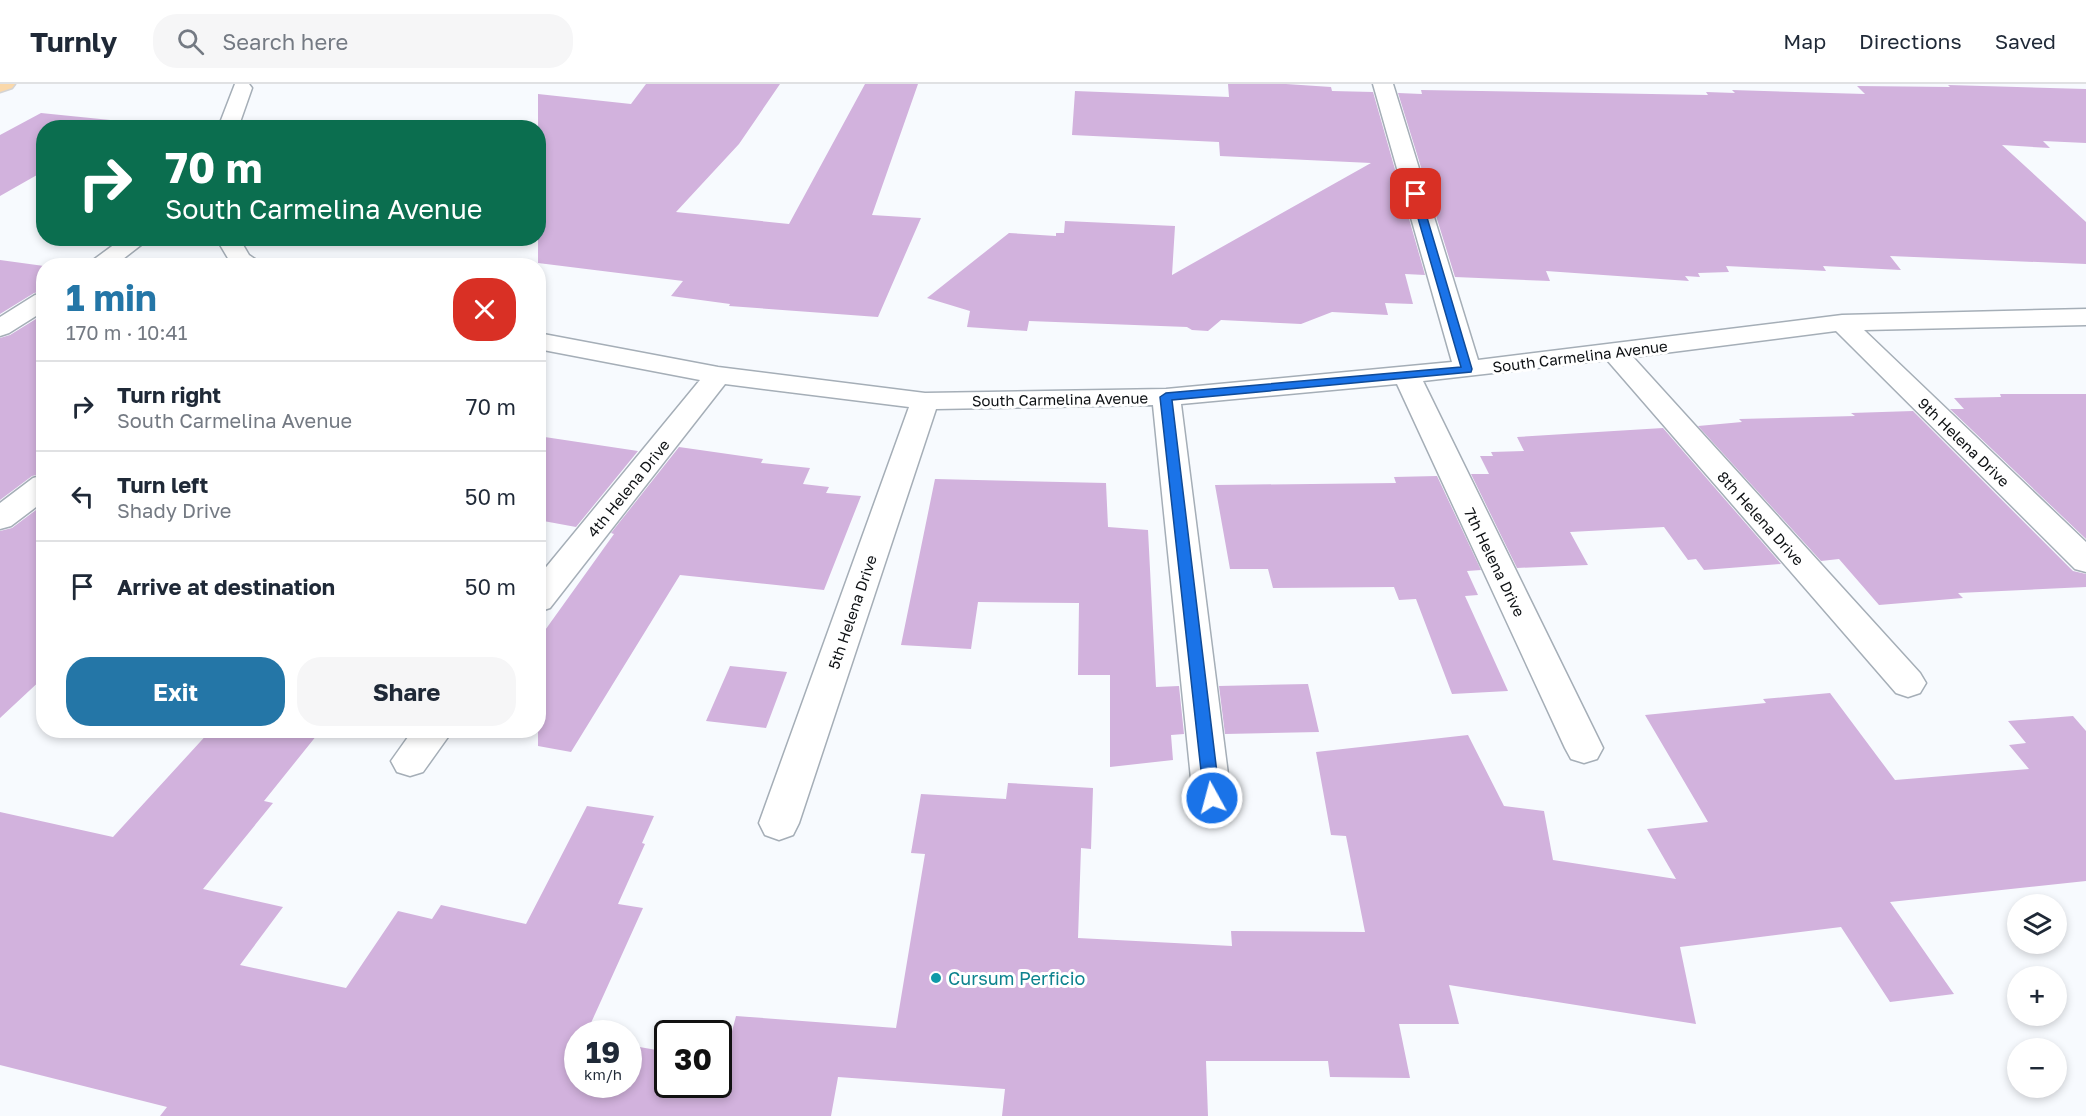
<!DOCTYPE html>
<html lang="en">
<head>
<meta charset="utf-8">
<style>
  body { margin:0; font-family:"Golos Text",sans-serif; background:#f6f6f7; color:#1f2937; height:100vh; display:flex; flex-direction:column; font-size:22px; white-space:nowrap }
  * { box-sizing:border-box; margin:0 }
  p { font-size:20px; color:#747a83 }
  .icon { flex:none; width:33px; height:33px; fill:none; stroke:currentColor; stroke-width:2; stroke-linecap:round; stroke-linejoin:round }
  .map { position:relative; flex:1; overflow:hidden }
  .side { position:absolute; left:36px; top:174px; width:510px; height:480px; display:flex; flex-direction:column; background:#fff; border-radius:24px; box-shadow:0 3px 9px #0003 }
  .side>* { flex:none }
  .top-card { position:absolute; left:36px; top:36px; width:510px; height:126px; border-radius:24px; box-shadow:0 3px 9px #0003; background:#0b6e4f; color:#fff; overflow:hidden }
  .tools { position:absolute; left:2007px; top:810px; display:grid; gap:12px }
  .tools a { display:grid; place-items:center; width:60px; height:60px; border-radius:50%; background:#fff; box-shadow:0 3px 9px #0003; font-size:30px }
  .speed { position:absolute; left:564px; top:936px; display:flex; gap:12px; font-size:30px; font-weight:700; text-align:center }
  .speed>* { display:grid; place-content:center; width:78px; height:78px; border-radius:50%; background:#fff; box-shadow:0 3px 9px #0003; line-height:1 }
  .speed small { font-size:15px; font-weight:400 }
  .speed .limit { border:3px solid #111; border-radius:9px; background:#fff; color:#111 }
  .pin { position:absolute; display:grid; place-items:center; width:51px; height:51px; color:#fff; margin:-26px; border-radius:12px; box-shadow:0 3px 9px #0006 }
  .me { position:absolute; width:66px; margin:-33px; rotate:353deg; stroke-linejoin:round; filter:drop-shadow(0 0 4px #0008) }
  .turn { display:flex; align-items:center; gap:21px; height:126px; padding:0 30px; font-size:27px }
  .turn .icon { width:78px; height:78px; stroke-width:2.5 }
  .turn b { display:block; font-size:42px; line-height:51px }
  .round { display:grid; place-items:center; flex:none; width:63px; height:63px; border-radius:24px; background:#f6f6f7 }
  .overview { display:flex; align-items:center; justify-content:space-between; height:102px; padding:0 30px }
  h1 { font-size:36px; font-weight:700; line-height:45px; color:#2476a7 }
  .primary-button { display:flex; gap:12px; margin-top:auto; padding:12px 30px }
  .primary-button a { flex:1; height:69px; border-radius:24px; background:#2476a7; color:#fff; font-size:24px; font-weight:700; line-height:69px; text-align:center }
  .primary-button a+a { background:#f6f6f7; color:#1f2937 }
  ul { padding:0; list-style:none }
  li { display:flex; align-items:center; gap:18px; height:90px; padding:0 30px; border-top:2px solid #e0e1e3 }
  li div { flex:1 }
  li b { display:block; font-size:22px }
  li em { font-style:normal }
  header { display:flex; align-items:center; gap:36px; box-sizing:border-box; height:84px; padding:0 30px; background:#fff; border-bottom:2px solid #e0e1e3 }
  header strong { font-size:28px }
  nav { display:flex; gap:33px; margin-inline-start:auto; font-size:21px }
  .search { width:420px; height:54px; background:#f6f6f7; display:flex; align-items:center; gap:15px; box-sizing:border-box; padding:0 21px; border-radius:24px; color:#747a83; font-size:22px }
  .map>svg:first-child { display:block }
</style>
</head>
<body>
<header>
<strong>Turnly</strong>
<div class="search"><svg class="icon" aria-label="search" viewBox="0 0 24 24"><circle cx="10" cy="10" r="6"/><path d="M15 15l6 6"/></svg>Search here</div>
<nav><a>Map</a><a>Directions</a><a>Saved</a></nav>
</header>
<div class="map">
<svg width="2086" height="1032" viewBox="0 0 2086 1032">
  <rect width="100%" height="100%" fill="#f7fafe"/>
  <path fill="#d2b2dd" d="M646 0H780L739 60 676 128 789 140 865 0H918L872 131 921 134 878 233 729 222 730 220 671 212 683 197 538 179V10L631 20Z
    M1228 0H1286L1331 3 1332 7 1373 8 1425 191 1405 190 1413 220 1385 219 1388 231 1332 228 1301 240 1221 236 1208 247 1192 246 1187 243 1029 237 1027 247 967 243 970 227 927 214 1009 149 1056 152V149H1064L1065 137 1175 142 1172 191 1371 79 1220 72 1219 58 1072 51 1075 7 1229 13Z
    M1948 1 2086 5V59L2043 57 2050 64 2002 61 2086 138V180L1890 172 1901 186 1823 182 1826 187 1726 182 1729 188 1698 189 1700 193 1685 192 1689 197 1546 187 1550 197 1455 193 1398 9 1422 10 1421 6 1708 11 1706 8 1735 9 1732 6 1865 10 1857 2 1950 3Z
    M41 29 130 38 120 44H44V87L0 112V51Z
    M0 176 44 182V207L34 209 0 230Z
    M44 230V389L32 392 0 416V254L10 251Z
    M2000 310H2086V455L1950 325H1964L1954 314 2001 313Z
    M1913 327 2073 487 2086 490V503L1958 509 1963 514 1879 521 1839 475 1821 477 1698 342 1742 338 1739 335 1855 332 1851 329Z
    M1663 344 1781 480 1704 486 1696 475 1688 476 1664 443 1570 448 1588 481 1517 484 1471 390H1489L1480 372H1493L1491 368 1524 367 1517 353Z
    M538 352 638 367 576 443 538 436Z
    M679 363 763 375 761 379 810 384 803 400 829 403 826 409 861 412 824 506 680 491 571 668 538 662V556L614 450 611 449Z
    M1437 392 1481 486 1467 487 1478 511 1465 512 1508 607 1452 610 1416 515 1399 516 1394 503 1273 504 1268 485H1230L1215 401 1396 399 1394 393Z
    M935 395 1106 399 1108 443 1148 446 1156 603 1179 602 1184 650 1171 651 1173 676 1110 683V591H1078L1079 519 978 518 971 565 901 561Z
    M44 420V593L0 634V447L12 444Z
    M730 582 787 588 766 644 706 637Z
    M1308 600 1319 648 1225 650 1219 602Z
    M1830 609 1895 696 2029 685 2009 661 2026 659 2008 637 2073 632 2086 647V797L1890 818 1954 910 1890 918 1841 843 1680 863 1696 940 1449 901 1459 940H1399L1410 994 1330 993 1328 977H1206L1208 1032H1002L1005 1005 838 993 831 1032H160L167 1023 0 981V728L113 753 211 646H321L264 717 273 719 203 805 283 823 240 881 346 904 398 827 432 835 441 821 526 840 587 722 654 732 642 759 645 760 618 820 643 824 586 950H578V1000H628V961L668 968V1000H718V977L724 978 736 932 896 944 925 770 911 769 921 710 1006 715 1008 699 1093 704 1091 765 1081 764 1078 854 1232 862 1231 847 1365 848 1346 752 1331 751 1316 668 1468 651 1504 722 1544 727 1553 776 1676 795 1647 745 1708 738 1645 631 1766 619 1763 615Z"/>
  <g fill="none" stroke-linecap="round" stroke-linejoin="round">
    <defs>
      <path id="minor" d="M235 0H249L252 4 238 44H218Z
        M1373 0H1393L1478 276 1842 231 2086 225V241L1864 246 2086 458V488L2075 485 1836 247 1633 273 1920 589 1926 599 1920 609 1908 613 1896 609 1607 276 1423 297 1603 664 1597 675 1584 679 1571 675 1565 664 1397 300 1181 320 1231 714 1226 725 1212 730 1198 725 1193 714 1153 321 936 325 799 739 793 751 779 756 765 751 759 739 909 323 725 300 550 524 538 528V493L700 296 538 265V249L718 283 925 309 1166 305 1452 278Z
        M123 154H150L114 182H85Z
        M216 154H239L249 171 265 182 232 181Z
        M44 209V227L9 249 0 252V233L35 211Z
        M44 391V417L11 442 0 445V419L33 394Z
        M413 646H453L423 688 410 692 397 688 391 677Z"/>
      <path id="major" d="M0 0H15L12 4 0 8Z"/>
    </defs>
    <use href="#minor" stroke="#a5aeb7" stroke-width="3"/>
    <use href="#major" stroke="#d4d4d5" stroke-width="3"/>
    <use href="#minor" fill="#fff" fill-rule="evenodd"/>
    <use href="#major" fill="#fad8aa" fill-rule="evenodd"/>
  </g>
  <path fill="#1a73e8" stroke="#114b97" stroke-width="1.5" d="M1416 107 1420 110 1472 285 1471 288 1172 316 1220 714 1217 718H1206L1204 714 1160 313 1166 309 1461 283 1411 110Z"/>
  <circle fill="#0f9aa8" stroke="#fff" stroke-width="2" cx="936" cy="894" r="6"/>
  <g text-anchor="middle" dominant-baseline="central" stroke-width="6" stroke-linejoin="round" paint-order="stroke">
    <g font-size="15" fill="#0e1114" stroke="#fff">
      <text transform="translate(1580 272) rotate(-7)">South Carmelina Avenue</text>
      <text transform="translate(1060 315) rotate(-1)">South Carmelina Avenue</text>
      <text transform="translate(1964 358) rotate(44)">9th Helena Drive</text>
      <text transform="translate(628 404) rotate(-51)">4th Helena Drive</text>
      <text transform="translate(1761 434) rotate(48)">8th Helena Drive</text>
      <text transform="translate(1495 478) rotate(64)">7th Helena Drive</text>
      <text transform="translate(852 528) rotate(-71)">5th Helena Drive</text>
    </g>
    <g font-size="18" fill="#0d838f" stroke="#fff" text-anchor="start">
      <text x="948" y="894">Cursum Perficio</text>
    </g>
  </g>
</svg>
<div class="tools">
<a><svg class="icon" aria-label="layers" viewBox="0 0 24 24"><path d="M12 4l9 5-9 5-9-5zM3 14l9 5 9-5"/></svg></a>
<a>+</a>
<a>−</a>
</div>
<div class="speed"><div>19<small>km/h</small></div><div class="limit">30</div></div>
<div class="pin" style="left:1416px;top:110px;background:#d93025"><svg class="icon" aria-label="arrive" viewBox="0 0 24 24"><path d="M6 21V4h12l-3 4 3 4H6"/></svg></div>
<svg class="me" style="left:1212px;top:714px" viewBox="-20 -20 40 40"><circle r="17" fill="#1a73e8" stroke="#fff" stroke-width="3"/><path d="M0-11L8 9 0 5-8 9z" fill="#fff"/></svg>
<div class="top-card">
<div class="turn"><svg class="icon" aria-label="right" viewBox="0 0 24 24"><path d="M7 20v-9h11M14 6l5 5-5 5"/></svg><div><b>70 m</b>South Carmelina Avenue</div></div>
</div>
<section class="side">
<div class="overview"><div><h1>1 min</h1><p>170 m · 10:41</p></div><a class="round" style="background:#d93025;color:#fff"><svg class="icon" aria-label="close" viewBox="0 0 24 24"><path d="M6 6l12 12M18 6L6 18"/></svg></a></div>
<ul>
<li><svg class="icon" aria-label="right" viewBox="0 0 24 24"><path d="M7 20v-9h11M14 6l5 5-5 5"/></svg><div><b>Turn right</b><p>South Carmelina Avenue</p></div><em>70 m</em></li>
<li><svg class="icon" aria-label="left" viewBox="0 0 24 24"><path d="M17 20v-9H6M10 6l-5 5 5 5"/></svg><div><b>Turn left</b><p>Shady Drive</p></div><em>50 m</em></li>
<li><svg class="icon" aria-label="arrive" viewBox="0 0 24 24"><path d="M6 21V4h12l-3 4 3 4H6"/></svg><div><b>Arrive at destination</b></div><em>50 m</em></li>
</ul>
<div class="primary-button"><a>Exit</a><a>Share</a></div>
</section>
</div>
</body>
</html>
